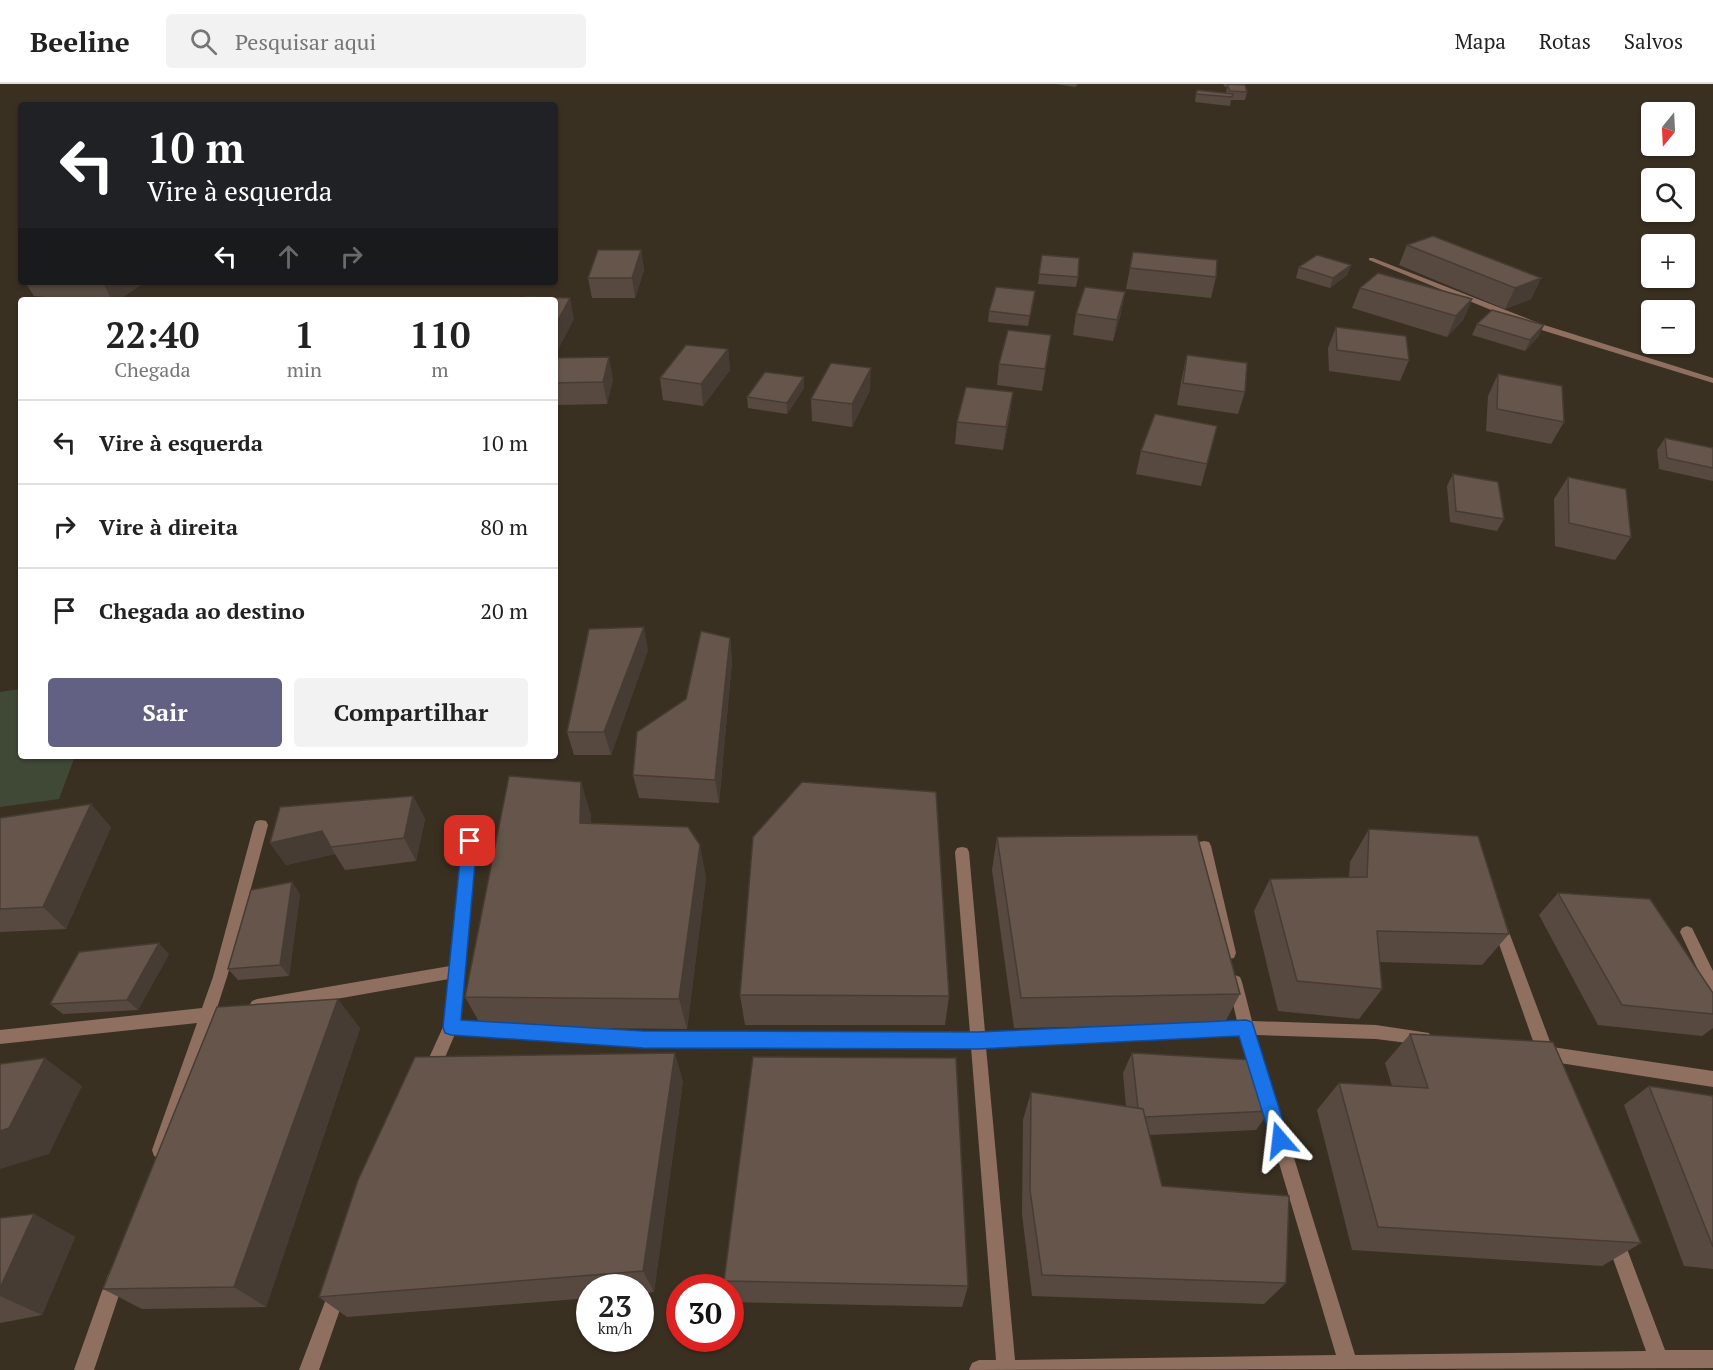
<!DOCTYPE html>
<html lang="pt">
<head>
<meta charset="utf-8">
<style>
  body { margin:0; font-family:"PT Serif",serif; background:#f2f2f2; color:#222; height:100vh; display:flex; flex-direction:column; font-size:22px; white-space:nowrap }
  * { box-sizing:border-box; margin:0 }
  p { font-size:20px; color:#767676 }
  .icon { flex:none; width:33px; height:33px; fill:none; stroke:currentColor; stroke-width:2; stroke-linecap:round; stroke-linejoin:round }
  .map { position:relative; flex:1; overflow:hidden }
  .drawer { position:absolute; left:18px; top:213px; width:540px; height:462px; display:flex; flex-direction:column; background:#fff; border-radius:6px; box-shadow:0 2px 4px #0004 }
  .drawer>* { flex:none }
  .guide { position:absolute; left:18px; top:18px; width:540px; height:183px; border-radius:6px; box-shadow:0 2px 4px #0004; background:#202124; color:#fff; overflow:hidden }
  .needle { width:39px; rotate:198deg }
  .fabs { position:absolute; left:1641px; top:18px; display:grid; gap:12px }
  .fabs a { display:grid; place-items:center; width:54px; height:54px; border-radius:6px; background:#fff; box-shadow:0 2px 4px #0004; font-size:30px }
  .speed { position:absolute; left:576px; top:1190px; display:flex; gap:12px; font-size:30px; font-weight:700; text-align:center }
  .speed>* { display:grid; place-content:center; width:78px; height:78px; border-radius:50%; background:#fff; box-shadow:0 2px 4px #0004; line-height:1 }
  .speed small { font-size:15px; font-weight:400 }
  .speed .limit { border:9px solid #d22; background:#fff; color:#111 }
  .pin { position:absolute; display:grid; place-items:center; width:51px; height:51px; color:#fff; margin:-26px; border-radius:12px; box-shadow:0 3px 9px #0006 }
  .me { position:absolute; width:66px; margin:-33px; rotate:343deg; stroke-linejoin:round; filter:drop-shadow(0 0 4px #0008) }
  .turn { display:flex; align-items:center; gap:21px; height:126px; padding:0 30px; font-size:27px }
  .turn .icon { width:78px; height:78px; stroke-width:2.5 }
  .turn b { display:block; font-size:42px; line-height:51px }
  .lanes { display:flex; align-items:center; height:57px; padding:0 30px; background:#0003; justify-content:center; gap:30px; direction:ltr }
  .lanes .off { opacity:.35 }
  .eta { display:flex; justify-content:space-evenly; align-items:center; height:102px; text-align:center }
  .eta b { font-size:36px; font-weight:600; line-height:42px }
  .cta { display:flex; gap:12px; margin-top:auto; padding:12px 30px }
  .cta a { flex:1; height:69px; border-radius:6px; background:#626183; color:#fff; font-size:24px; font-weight:600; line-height:69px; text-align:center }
  .cta a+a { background:#f2f2f2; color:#222 }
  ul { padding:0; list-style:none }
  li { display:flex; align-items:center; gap:18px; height:84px; padding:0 30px; border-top:2px solid #e0e0e0 }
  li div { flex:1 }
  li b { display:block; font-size:22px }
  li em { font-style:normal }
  header { display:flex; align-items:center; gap:36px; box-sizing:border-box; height:84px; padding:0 30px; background:#fff; border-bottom:2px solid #e0e0e0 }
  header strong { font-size:28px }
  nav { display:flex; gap:33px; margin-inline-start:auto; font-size:21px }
  .search { width:420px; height:54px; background:#f2f2f2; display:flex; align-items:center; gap:15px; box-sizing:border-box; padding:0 21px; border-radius:6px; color:#767676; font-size:22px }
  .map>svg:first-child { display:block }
</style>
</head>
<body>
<header>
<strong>Beeline</strong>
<div class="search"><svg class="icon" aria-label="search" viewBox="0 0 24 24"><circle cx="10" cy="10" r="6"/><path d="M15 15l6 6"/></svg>Pesquisar aqui</div>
<nav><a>Mapa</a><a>Rotas</a><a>Salvos</a></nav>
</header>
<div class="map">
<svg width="1713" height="1286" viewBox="0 0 1713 1286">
  <rect width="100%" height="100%" fill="#3a3022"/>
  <path fill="#404936" d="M21 605V672H75L59 715 0 723V608Z"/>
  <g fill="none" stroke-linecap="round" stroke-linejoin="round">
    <path fill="#8f7060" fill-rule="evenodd" d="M1369 174H1373L1541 240 1713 294V299L1535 244 1369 176Z
      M261 736 266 737 268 741 227 893 217 924 221 930 218 935 212 937 168 1066 166 1072 160 1074 154 1072 152 1066 197 939 0 960V946L202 924 213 893 254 741 256 737Z
      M470 752 475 753 477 757 459 936 643 948 970 949 955 768 957 764 962 763 967 764 969 768 985 948 1237 937 1228 898 1230 893 1235 891 1240 893 1242 898 1252 937 1376 941 1429 949 1432 954 1429 959 1424 961 1376 955 1256 951 1355 1271 1646 1267 1606 1155 1609 1149 1615 1146 1621 1149 1665 1266H1713V1284L969 1286 972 1279 979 1276H996L971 963 643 962 455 950 438 990 432 993 426 990 424 985 443 943 449 895 257 929 252 927 249 922 252 917 257 915 450 882 463 757 465 753ZM1241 951 1336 1271 1015 1276 986 963Z
      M1204 757 1209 758 1211 762 1236 869 1234 874 1229 875 1224 874 1222 869 1197 762 1199 758Z
      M1499 834 1504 836 1506 840 1552 963 1713 987V1003L1547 977 1539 974 1492 840 1494 836Z
      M1687 842 1692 844 1713 887V909L1708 907 1680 848 1682 844Z
      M116 1184 122 1187 125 1193 94 1286H74L107 1193 110 1187Z
      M337 1199 343 1202 346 1208 319 1286H299L331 1202Z"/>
  </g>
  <path fill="#574940" d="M1056 0H1078L1075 3Z
    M1223 0H1245L1247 8 1245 16H1231L1230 22 1195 18 1196 10 1226 9 1227 3H1225Z
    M1407 161 1541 194 1531 215 1505 225 1399 181Z
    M641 166 644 186 635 214H592L588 194Z
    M1133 168 1216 193 1211 214 1126 205Z
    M1042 171 1078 193 1076 203 1038 200Z
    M1351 181 1347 191 1330 204 1296 194 1299 183Z
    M25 198H141L142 200 119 216H79L34 212Z
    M1360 204 1472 215 1463 236 1447 253 1352 224Z
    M1035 207 1028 242 988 238 989 227Z
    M1121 229 1113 257 1073 251 1076 230Z
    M1477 240 1539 252 1525 267 1472 251Z
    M1336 243 1409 276 1400 297 1329 287 1328 264Z
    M728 265 730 286 703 322 663 316 660 294Z
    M1187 271 1245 308 1238 330 1177 321 1182 293Z
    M1048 272 1042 307 997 301 999 280Z
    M555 274 613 295 607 320 555 321Z
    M1498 290 1564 338 1551 360 1486 347 1488 312Z
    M804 304 787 330 748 324 747 313Z
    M870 306 852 343 812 337 811 315Z
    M1013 308 1010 330 1003 366 955 360 957 338Z
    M1665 354 1713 364V397L1659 385 1657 366Z
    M1141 367 1207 380 1201 402 1136 390Z
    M1453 390 1504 435 1497 447 1450 438 1447 402Z
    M1568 393 1631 453 1615 476 1555 462 1554 415Z
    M730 554 732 577 719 719 639 714 633 691 686 615Z
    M648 566 611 671H574L567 648Z
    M413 712 425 735 416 777 345 786 335 770 286 781 270 759Z
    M591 731V739L706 793 687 945 482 943 465 913Z
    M0 734 111 743 66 845 0 848Z
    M1369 745 1509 850 1482 881 1379 878 1382 905 1359 935 1278 927 1254 827 1270 795 1349 793 1350 778Z
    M997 753 1240 910 1224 940 1014 944 992 786Z
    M1558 809 1713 909V944L1702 952 1598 941 1539 831Z
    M300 810 289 892 238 896 228 885Z
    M169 870 138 926 63 930 50 920Z
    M740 911 949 912 945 941H745Z
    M360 944 266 1223 142 1225 103 1205Z
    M1410 950 1641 1159 1602 1182 1352 1166 1317 1026 1339 999 1392 1002 1385 979Z
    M1132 969 1270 1027 1256 1046 1149 1051 1162 1102 1286 1199 1264 1220 1032 1212 1022 1130 1023 1036 1031 1008 1126 1023 1123 989Z
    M683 997 654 1208 640 1210V1203H590V1214L347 1233 319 1213Z
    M1649 1002 1713 1012V1185L1684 1182 1624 1021Z
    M34 1130 75 1153 42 1231 0 1239V1134Z
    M724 1197 968 1202 962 1223 731 1218 730 1203H726Z"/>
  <path fill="#473c34" d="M641 166 644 186 635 214 632 194Z
    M1351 181 1347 191 1330 204 1333 194Z
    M1541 194 1531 215 1505 225 1515 204Z
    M104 198H141L142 200 119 216H112L103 199Z
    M1035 207 1034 217 1028 242Z
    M1125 208 1121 229 1113 257 1117 236Z
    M570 214 574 235 556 270 555 265V242Z
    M1472 215 1463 236 1447 253 1456 232Z
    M1544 241 1539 252 1525 267 1530 256Z
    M1051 251 1048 272 1042 307 1045 285Z
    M728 265 730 286 703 322 701 300Z
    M609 273 613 295 607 320 603 298Z
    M871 284 870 306 852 343V320Z
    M804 293V304L787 330V319Z
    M1013 308 1010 330 1003 366 1006 343Z
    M644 543 648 566 611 671 604 648Z
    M730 554 732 577 719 719 715 696Z
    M581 698 591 731 590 772 580 739Z
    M413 712 425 735 416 777 404 754Z
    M91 720 111 743 66 845 43 823Z
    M322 747 335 770 286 781 270 759Z
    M700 761 706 793 687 945 679 915Z
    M292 798 300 810 289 892 280 881Z
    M159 859 169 870 138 926 127 916Z
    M338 915 360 944 266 1223 234 1203Z
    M675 969 683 997 654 1208 643 1187Z
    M45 974 82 1002 49 1070 0 1085V1047Z
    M34 1130 75 1153 42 1231 0 1212V1204Z"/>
  <path fill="#65554a" stroke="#473c34" stroke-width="1.5" d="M1227 0 1245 1 1247 8 1230 7Z
    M1197 6 1233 10 1232 13 1196 10Z
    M1433 152 1541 194 1515 204 1407 161Z
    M598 166H641L632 194H588Z
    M1133 168 1217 176 1216 193 1130 184Z
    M1042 171 1079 174 1078 193 1039 190Z
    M1317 171 1351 181 1333 194 1299 183Z
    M1378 189 1472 215 1456 232 1360 204Z
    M996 203 1035 207 1030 232 989 227Z
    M1085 203 1125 208 1117 236 1076 230Z
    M525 213 570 214 555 242V216H524Z
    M1492 226 1544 241 1530 256 1477 240Z
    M1336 243 1406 252 1409 276 1337 266Z
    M1008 246 1051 251 1045 285 999 280Z
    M686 261 728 265 701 300 660 294Z
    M1187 271 1247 279 1245 308 1183 299Z
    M609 273 603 298 555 299V274Z
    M831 279 871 284 852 320 811 315Z
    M765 288 804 293 787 319 747 313Z
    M1498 290 1562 302 1564 338 1497 325Z
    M966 303 1013 308 1006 343 957 338Z
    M1155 330 1217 342 1207 380 1141 367Z
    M1665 354 1713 364V384L1667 374Z
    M1453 390 1498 398 1504 435 1456 427Z
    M1568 393 1626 405 1631 453 1569 439Z
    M644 543 604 648H567L589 545Z
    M701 547 730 554 715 696 633 691 637 648 686 615Z
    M509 692 581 698 580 739 688 743 700 761 679 915 465 913Z
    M802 698 936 708 949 912 740 911 753 753Z
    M413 712 404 754 331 763 322 747 270 759 280 723Z
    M91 720 43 823 0 825V734Z
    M1369 745 1478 752 1509 850 1377 847 1382 905 1297 897 1270 795 1367 793Z
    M1197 751 1240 910 1021 914 997 753Z
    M292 798 280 881 228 885 251 806Z
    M1558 809 1650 815 1713 909V930L1622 921Z
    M159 859 127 916 50 920 79 868Z
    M338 915 234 1203 103 1205 217 923Z
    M1410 950 1553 958 1641 1159 1378 1143 1339 999 1428 1004Z
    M675 969 643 1187 319 1213 358 1096 415 973Z
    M1132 969 1254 976 1270 1027 1145 1033 1143 1025 1138 1024Z
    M753 973 956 974 968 1202 724 1197Z
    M45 974 9 1044 0 1047V980Z
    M1649 1002 1713 1012V1163Z
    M1031 1008 1143 1025 1162 1102 1289 1112 1286 1199 1042 1191 1030 1106Z
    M34 1130 0 1204V1134Z"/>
  <path fill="#1a73e8" stroke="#114b97" stroke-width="1.5" d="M470 751 475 753 477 757 461 936 643 947 978 948 1246 936 1252 938 1254 944 1289 1056 1286 1062 1280 1065 1273 1062 1239 952 978 965 643 964 451 951 445 949 443 943 462 757 464 753Z"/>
</svg>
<div class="fabs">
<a><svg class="needle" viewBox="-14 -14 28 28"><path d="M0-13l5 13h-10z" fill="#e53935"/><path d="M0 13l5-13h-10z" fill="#767676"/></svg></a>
<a><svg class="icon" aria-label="search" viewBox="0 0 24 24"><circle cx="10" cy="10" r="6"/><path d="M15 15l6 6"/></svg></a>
<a>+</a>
<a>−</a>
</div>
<div class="speed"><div>23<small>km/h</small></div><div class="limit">30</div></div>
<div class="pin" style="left:470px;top:757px;background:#d93025"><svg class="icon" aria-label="arrive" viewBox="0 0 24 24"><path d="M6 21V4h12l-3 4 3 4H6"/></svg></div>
<svg class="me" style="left:1280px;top:1056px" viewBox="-20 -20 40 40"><path d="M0-17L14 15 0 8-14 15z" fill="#1a73e8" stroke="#fff" stroke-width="4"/></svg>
<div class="guide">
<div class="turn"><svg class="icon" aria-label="left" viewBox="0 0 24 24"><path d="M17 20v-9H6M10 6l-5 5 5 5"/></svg><div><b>10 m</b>Vire à esquerda</div></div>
<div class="lanes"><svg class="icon" aria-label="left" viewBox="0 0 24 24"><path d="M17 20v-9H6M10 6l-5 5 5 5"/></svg><svg class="icon off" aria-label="ahead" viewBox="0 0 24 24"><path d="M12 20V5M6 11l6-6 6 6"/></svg><svg class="icon off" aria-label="right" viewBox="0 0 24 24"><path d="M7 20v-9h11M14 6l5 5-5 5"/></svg></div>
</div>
<section class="drawer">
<div class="eta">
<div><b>22:40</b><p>Chegada</p></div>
<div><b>1</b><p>min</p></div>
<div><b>110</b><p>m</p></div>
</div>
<ul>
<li><svg class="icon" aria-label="left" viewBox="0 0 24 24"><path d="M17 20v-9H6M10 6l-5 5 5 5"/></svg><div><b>Vire à esquerda</b></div><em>10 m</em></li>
<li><svg class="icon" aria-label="right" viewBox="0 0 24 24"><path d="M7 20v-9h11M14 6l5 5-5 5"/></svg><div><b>Vire à direita</b></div><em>80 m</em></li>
<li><svg class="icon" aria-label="arrive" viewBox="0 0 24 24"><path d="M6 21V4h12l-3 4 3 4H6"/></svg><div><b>Chegada ao destino</b></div><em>20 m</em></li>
</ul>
<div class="cta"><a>Sair</a><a>Compartilhar</a></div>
</section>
</div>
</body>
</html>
